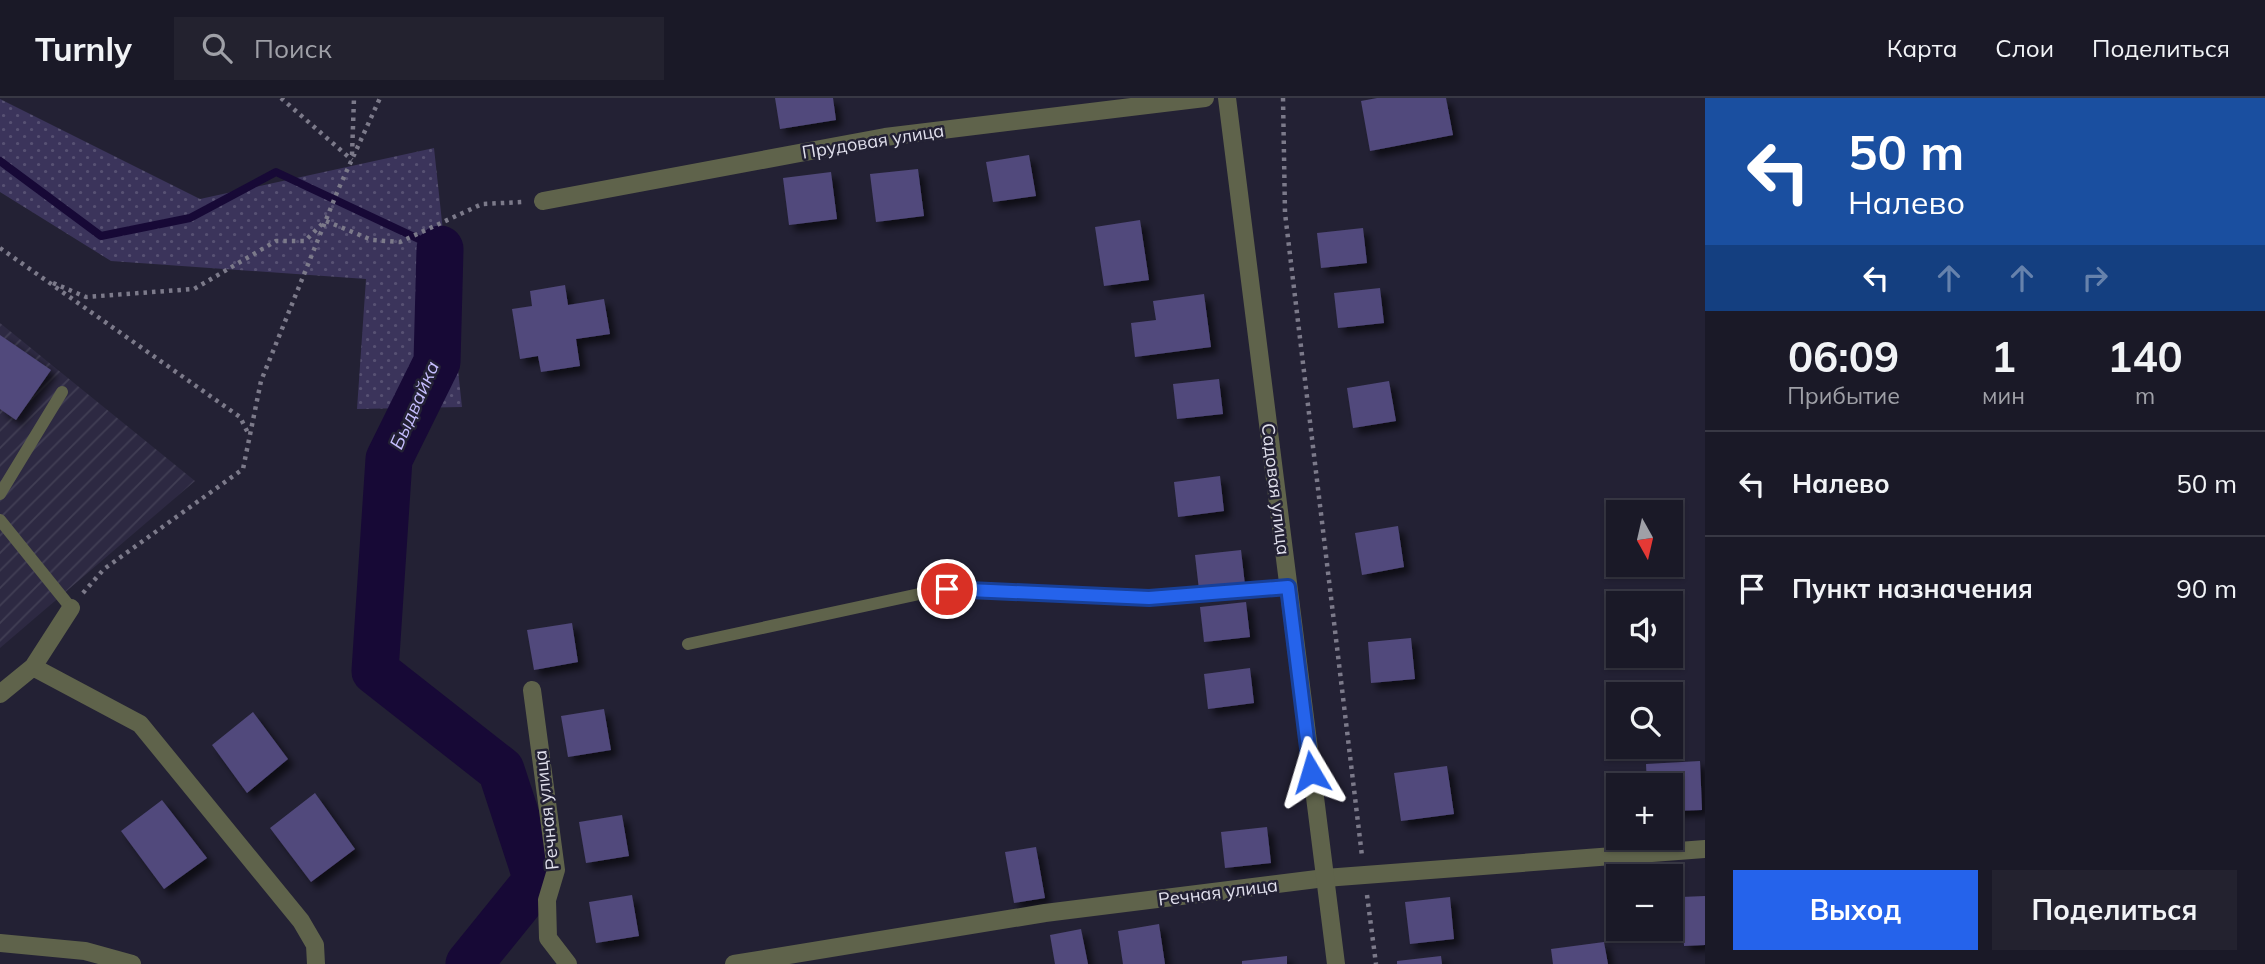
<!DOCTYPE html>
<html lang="ru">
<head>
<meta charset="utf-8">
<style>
  body { margin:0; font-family:Mulish,sans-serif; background:#23222f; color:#f1f3f6; height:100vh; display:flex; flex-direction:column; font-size:26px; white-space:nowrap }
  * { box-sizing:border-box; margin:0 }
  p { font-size:23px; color:#9fa0a7 }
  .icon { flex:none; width:38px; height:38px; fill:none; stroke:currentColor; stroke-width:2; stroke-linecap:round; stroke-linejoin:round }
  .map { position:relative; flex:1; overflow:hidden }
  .panel { display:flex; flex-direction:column; background:#1a1927; width:560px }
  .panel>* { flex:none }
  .banner { background:#1a4fa0; color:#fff; overflow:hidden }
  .needle { width:46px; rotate:172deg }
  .tools { position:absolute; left:1606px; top:402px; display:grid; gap:14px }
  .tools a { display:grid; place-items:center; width:77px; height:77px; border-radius:0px; background:#1a1927; box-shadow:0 2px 5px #0004,0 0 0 2px #383844; font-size:35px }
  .pin { position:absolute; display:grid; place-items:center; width:60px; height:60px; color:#fff; margin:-30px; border:4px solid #fff; border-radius:50%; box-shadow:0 2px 7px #0007 }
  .me { position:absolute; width:77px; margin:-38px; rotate:353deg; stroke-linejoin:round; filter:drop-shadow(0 0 5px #0008) }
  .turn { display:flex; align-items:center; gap:24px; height:147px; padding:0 28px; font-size:32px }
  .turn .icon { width:91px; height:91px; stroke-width:2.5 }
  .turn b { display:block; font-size:49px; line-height:60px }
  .lanes { display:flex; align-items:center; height:66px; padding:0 28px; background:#0003; justify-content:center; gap:35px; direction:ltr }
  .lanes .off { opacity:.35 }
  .eta { display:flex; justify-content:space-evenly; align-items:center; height:119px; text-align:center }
  .eta b { font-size:42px; font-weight:700; line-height:49px }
  .cta { display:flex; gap:14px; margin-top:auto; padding:14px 28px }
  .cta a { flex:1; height:80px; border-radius:0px; background:#2563eb; color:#fff; font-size:28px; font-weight:700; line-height:80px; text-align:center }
  .cta a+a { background:#23222f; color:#f1f3f6 }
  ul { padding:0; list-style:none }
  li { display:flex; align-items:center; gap:21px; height:105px; padding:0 28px; border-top:2px solid #383844 }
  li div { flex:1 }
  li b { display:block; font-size:26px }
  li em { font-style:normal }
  header { display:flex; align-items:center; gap:42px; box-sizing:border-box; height:98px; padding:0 35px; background:#1a1927; border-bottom:2px solid #383844 }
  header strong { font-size:33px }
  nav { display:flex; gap:38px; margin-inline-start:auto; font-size:24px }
  .search { width:490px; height:63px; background:#23222f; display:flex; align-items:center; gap:18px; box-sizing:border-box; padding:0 24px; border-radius:0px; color:#9fa0a7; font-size:26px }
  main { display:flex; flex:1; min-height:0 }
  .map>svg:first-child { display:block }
</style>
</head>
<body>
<header>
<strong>Turnly</strong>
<div class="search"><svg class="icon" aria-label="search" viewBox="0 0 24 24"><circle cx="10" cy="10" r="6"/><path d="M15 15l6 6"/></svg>Поиск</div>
<nav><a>Карта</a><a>Слои</a><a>Поделиться</a></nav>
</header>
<main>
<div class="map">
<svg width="1705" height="866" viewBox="0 0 1705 866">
  <defs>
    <pattern id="industrial-furrows" width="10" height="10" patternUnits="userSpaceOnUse" patternTransform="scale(1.75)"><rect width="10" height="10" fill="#2d2942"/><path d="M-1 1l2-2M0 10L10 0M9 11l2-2" fill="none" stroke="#413e54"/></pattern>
    <pattern id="grass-dots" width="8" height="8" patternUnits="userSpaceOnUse" patternTransform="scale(1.75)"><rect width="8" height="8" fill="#3b345b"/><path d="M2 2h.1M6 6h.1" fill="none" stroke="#575173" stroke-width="1.8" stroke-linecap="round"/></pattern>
    <filter id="shadow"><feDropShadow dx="6" dy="6" stdDeviation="3.5" flood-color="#0009"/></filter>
  </defs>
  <rect width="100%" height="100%" fill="#232134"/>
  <path fill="url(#industrial-furrows)" d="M0 225 195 383 0 550Z"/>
  <path fill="url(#grass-dots)" d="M0 1 200 101 434 50 462 309 357 311 366 181 111 163 0 94Z"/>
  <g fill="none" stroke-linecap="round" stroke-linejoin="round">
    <path stroke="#170936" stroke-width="8" d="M0 63 101 138 190 120 276 74 440 151"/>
    <path stroke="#170936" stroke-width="47" d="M440 151 437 264 389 361 375 573 501 672 537 782 469 866"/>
  </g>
  <path fill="#51497b" filter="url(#shadow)" d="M775 0H833L836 22 780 31Z
    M1377 0H1446L1453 37 1370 53 1361 3Z
    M1029 57 1036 98 993 104 986 64Z
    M918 71 924 118 876 124 870 76Z
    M831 74 837 121 789 127 783 80Z
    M1140 122 1149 182 1104 188 1095 129Z
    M1363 130 1367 165 1321 170 1317 135Z
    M565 187 568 207 604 201 610 236 576 241 580 268 541 274 538 258 520 261 512 211 532 208 530 193Z
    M1380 190 1384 225 1338 230 1334 195Z
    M1204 196 1211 249 1135 259 1131 225 1156 222 1153 203Z
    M0 237 51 272 16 322 0 311Z
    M1219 281 1223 316 1177 321 1173 286Z
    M1389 283 1396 323 1353 330 1347 290Z
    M1220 378 1224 413 1178 419 1174 384Z
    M1398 428 1404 469 1362 477 1355 435Z
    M1241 452 1245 487 1199 492 1195 457Z
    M1246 504 1250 539 1204 544 1200 509Z
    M572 525 578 564 534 572 527 532Z
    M1411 540 1415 581 1371 585 1368 544Z
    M1250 570 1254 605 1208 611 1204 576Z
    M604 611 611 652 568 659 561 618Z
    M253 614 288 661 247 695 212 647Z
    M1700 663 1702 712 1671 713V688H1647L1646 666Z
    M1447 668 1454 716 1401 723 1394 675Z
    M315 695 355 751 311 784 270 730Z
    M162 702 207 760 164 791 121 733Z
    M622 717 629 758 586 765 579 724Z
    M1267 729 1271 765 1225 770 1221 734Z
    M1036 749 1045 800 1014 805 1005 754Z
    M632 797 639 838 596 845 589 804Z
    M1705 798V847L1684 848 1681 799Z
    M1450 799 1454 841 1410 846 1405 804Z
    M1159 826 1165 866H1123L1118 833Z
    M1081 831 1088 866H1055L1050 837Z
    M1604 844 1608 866H1553L1551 851Z
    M1287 858V866H1242V863Z
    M1441 858 1442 866H1397V863Z"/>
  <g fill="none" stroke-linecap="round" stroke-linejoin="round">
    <path stroke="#7c7a8a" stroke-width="4.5" stroke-dasharray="3.5 5" stroke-linecap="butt" d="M281 0 352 62
      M1283 0 1285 115 1362 758
      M352 57 354 0
      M326 123 372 142 400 144 482 106 523 104
      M0 150 240 319 249 337
      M53 185 86 199 194 191 276 143H305L322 126
      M83 495 104 471 243 371 261 283 338 92 380 0
      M1367 797 1376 866"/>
    <path stroke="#5f634b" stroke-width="12" d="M0 396 62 294
      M0 422 71 510
      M688 546 947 490 1149 500 1288 490"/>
    <path stroke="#5f634b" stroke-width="18" d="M543 103 885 39 1205 0
      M33 569 140 626 301 823 315 847 316 866
      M532 592 556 772 547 802 548 840 568 866
      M0 596 33 569 71 510
      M0 845 85 853 132 866
      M734 866 1045 815 1325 780 1705 751"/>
    <path stroke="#5f634b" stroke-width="18" d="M1227 0 1336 866"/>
  </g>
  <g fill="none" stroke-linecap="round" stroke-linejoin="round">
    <defs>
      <path id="route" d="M947 491 1149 500 1288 489 1311 674"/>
    </defs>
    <use href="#route" stroke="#184099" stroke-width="18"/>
    <use href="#route" stroke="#2563eb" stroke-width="12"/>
  </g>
  <g text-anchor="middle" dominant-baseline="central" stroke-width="5" stroke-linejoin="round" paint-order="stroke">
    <g font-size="18" fill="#e1e0ed" stroke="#232134">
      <text transform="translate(873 43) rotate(-9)">Прудовая улица</text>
      <text transform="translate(1276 391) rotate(83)">Садовая улица</text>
      <text transform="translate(546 712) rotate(-96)">Речная улица</text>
      <text transform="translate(1218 794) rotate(-7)">Речная улица</text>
    </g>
    <g font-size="19" font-style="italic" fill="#c6befe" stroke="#232134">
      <text transform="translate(414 307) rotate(-66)">Быдвайка</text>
    </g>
  </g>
</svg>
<div class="tools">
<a><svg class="needle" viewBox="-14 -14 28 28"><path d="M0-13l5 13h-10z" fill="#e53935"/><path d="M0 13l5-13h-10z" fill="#9fa0a7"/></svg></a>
<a><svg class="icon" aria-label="sound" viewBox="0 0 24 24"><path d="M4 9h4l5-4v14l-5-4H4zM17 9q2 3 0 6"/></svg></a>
<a><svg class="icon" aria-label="search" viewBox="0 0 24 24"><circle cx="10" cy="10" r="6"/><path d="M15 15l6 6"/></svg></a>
<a>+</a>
<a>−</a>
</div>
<div class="pin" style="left:947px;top:491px;background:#d93025"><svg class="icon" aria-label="arrive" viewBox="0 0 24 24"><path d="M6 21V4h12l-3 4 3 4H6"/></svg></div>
<svg class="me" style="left:1311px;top:674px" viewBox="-20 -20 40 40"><path d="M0-17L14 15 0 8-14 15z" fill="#2563eb" stroke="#fff" stroke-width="4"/></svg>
</div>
<section class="panel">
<div class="banner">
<div class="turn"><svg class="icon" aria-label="left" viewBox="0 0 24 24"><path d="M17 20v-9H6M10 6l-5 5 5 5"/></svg><div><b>50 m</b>Налево</div></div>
<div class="lanes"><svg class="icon" aria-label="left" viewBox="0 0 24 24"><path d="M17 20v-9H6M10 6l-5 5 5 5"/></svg><svg class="icon off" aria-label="ahead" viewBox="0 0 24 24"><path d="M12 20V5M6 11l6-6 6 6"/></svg><svg class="icon off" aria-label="ahead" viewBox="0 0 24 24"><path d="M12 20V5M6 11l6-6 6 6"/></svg><svg class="icon off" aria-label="right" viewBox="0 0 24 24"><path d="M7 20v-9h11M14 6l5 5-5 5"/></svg></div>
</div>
<div class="eta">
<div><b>06:09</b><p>Прибытие</p></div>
<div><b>1</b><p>мин</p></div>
<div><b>140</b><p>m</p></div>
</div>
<ul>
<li><svg class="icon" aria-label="left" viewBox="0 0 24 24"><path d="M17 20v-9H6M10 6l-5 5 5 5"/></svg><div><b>Налево</b></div><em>50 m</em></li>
<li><svg class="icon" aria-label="arrive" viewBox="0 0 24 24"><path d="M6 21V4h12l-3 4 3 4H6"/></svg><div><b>Пункт назначения</b></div><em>90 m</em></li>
</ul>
<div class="cta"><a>Выход</a><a>Поделиться</a></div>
</section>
</main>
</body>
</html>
